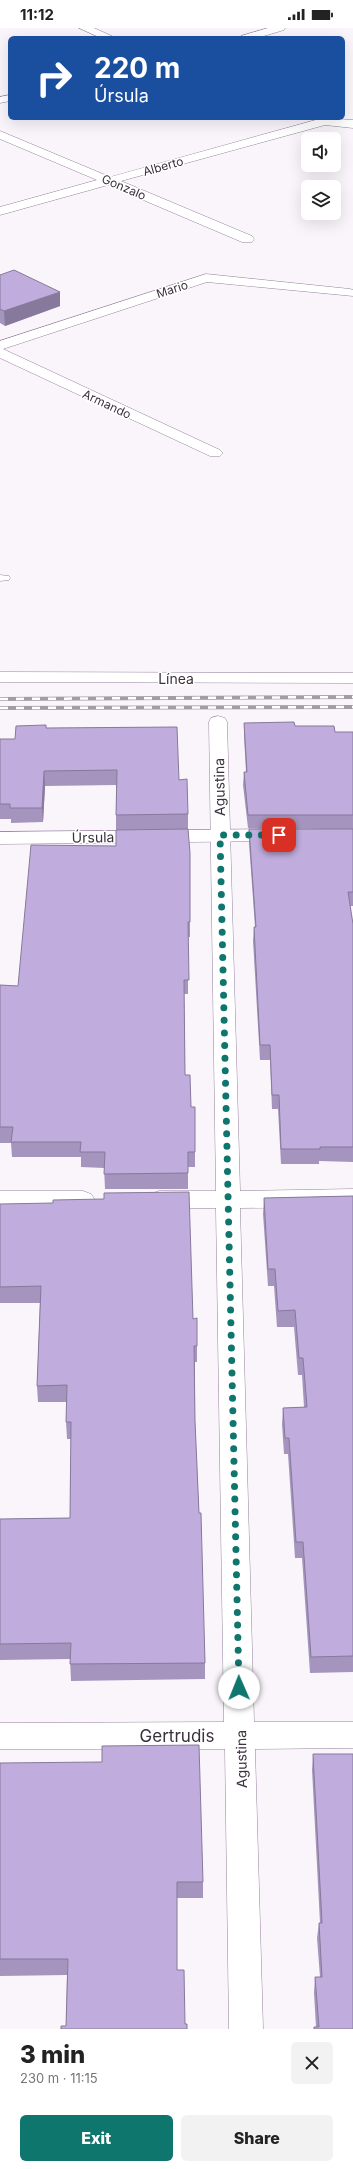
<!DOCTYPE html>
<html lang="en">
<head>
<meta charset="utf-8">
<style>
  body { margin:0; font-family:Inter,sans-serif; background:#f2f2f2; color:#222; height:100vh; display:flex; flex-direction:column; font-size:15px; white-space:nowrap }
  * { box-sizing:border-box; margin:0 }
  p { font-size:13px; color:#767676 }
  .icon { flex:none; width:22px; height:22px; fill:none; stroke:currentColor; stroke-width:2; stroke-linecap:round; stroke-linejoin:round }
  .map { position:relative; height:2001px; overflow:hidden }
  .side { display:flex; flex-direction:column; background:#fff; flex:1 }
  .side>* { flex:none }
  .hud { position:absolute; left:8px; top:8px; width:337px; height:84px; border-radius:6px; box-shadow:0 4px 16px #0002; background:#1a4fa0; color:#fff; overflow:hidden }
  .fabs { position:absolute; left:301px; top:104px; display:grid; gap:8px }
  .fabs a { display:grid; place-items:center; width:40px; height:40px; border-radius:6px; background:#fff; box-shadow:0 4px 16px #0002; font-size:20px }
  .pin { position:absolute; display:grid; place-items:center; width:34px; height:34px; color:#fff; margin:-17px; border-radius:8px; box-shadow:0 2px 6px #0006 }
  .me { position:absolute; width:44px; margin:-22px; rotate:359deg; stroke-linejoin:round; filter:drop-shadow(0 0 3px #0008) }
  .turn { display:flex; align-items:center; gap:14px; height:84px; padding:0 20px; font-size:18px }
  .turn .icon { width:52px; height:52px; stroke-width:2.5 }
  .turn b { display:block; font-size:28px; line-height:34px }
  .round { display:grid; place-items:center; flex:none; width:42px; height:42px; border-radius:6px; background:#f2f2f2 }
  .summary { display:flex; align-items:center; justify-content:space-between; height:68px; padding:0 20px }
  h1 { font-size:24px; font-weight:800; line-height:30px }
  .primary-button { display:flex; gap:8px; margin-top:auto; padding:8px 20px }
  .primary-button a { flex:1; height:46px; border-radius:6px; background:#0f766e; color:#fff; font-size:16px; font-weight:800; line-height:46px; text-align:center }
  .primary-button a+a { background:#f2f2f2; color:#222 }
  .status { display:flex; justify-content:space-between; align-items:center; height:28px; padding:0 20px; background:#fff; direction:ltr }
  .status svg { height:11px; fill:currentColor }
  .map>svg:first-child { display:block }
</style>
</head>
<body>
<div class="status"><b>11:12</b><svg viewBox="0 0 49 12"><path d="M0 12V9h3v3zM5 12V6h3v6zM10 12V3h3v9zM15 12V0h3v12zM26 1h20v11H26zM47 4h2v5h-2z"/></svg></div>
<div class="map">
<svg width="353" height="2001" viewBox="0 0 353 2001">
  <rect width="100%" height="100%" fill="#faf5fb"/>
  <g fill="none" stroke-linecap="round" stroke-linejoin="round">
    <defs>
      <path id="service" d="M0 547 9 548 10 550 9 552 0 553Z"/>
      <path id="minor" d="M79 0H94L116 10H101Z
        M268 0H285L284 2 257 10H240L241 8Z
        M10 67V73L0 75V69Z
        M323 90 353 92V100L325 97 121 153 252 208 254 211 252 214H242L108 157 0 187V179L97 152 0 111V103L110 149Z
        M206 246 350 261 353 262V268L207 254 3 321 220 422 223 425 220 428H210L0 330V313Z
        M0 644 353 645V655L0 654Z
        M218 688 225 690 227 694 240 1163 353 1161V1179L240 1180 254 1694H353V1720L255 1721 263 2001H229L225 1721H0V1695L224 1694 216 1180 159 1181 151 1178 147 1172 151 1166 159 1163H216L209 694 211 690Z
        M0 1163H83L91 1166 95 1172 91 1178 83 1181H0Z"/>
      <path id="tertiary" d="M280 801 287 803 290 807 287 811 280 813 0 816V804Z"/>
    </defs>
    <use href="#service" stroke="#96819d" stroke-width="1"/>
    <use href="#minor" stroke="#96819d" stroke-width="1"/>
    <use href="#tertiary" stroke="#96819d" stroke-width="1"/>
    <use href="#service" fill="#fff" fill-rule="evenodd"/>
    <use href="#minor" fill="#fff" fill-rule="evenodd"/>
    <use href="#tertiary" fill="#fff" fill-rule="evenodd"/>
    <defs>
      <path id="rail" d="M0 671 353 669
        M0 680 353 679"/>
    </defs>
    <use href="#rail" stroke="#a29ca4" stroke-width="4"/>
    <use href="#rail" stroke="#fff" stroke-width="2.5" stroke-dasharray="8" stroke-linecap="butt"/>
  </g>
  <path fill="#a595be" d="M0 247 60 278 5 298 0 295Z
    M244 695 295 698 335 704H353V878H350L353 896V1134L319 1133V1136H281L278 1081H272L270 1032H260L253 913 254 899H255L249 815V801H325L248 800 243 757 244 744H246L244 708Z
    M46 700 179 752 188 786V801L116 802V757L45 758 43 794 11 795V791H0V711H15Z
    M190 825V909H188V966H184L185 1047 191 1079 195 1124V1139H188V1161H105L104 1140 81 1139V1129H12L11 1115H0V957L18 958Z
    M353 1168V1644L310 1645 302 1530H295L288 1426H284L282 1396 283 1380 304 1379 302 1347H298L294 1299H277L274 1258H268L263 1186 264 1170Z
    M0 1176 193 1291 197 1318V1334H195V1393L205 1635V1651L71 1653 70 1631 0 1632V1491L70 1490 71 1411H67L66 1394 67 1374H38L37 1358 40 1275H0Z
    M313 1726 353 2001 316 1999 314 1965 315 1949H320L317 1910 319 1895H320L312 1742Z
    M0 1735 203 1854V1870H177L66 1998 67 1947 0 1948Z"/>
  <path fill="#86799b" d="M60 264V278L5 298 4 283Z
    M44 743 45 758 43 794 42 780Z"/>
  <path fill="#c0addd" stroke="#86799b" d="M14 242 60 264 4 283 0 281V247Z
    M294 694 295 698H334L335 704H353V787H248L244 744H247L244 695Z
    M46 697V700L177 699 179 752 187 751 188 786 116 787 117 742 44 743 42 780H10V776H0V711H15L16 698Z
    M188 801 190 825V894H188L189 952H184L185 1047H190L191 1079H195V1124H188V1145L104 1146 105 1124H80L81 1114H11L13 1099H0V957L18 958 31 817 116 818V802Z
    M249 801H353V864H348L353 896V1119H320V1121H281L279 1067H272L270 1017H260L254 899H256Z
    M189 1164 193 1291 197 1290V1318H194L195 1393 199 1485H201L205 1635 70 1636 71 1615 0 1616V1491L70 1490 71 1394H66L67 1357 37 1358 41 1258 0 1259V1176L53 1175V1172L104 1171V1165Z
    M353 1168V1628L311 1629 303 1514H296L289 1410H285L283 1380 307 1379 303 1330H299L295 1282 278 1283 275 1241H268L264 1170Z
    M199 1717 203 1854H177V1942H184L185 1996H187V2001H61V1998H66L68 1931H0V1735L102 1734V1718Z
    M313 1726H353V2001H314V1999H319L315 1949H322L319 1895H322Z"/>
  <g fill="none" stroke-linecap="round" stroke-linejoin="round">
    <path stroke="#0f766e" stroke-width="7" stroke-dasharray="0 12.6" d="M239 1660 220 807H279"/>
  </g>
  <g text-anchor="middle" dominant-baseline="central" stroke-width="3" stroke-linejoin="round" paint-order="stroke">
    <g font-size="12" fill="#3a313d" stroke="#fff">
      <text transform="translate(163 138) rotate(-16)">Alberto</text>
      <text transform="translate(124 159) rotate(23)">Gonzalo</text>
      <text transform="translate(172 261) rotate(-18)">Mario</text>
      <text transform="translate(107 376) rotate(25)">Armando</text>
    </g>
    <g font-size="14" fill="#3a313d" stroke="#fff">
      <text x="176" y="650">Línea</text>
      <text transform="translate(219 759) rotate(-91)">Agustina</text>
      <text transform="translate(93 809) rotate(-1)">Úrsula</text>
      <text transform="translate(241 1731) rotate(-91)">Agustina</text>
    </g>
    <g font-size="17" fill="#3a313d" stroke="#fff">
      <text x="177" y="1708">Gertrudis</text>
    </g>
  </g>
</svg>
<div class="fabs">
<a><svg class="icon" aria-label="sound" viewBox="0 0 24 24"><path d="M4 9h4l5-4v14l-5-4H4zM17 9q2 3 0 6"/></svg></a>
<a><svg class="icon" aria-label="layers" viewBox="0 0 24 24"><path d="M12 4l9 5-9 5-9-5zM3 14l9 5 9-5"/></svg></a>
</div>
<div class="pin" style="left:279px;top:807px;background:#d93025"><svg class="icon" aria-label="arrive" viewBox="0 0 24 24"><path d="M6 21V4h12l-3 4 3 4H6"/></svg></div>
<svg class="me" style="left:239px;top:1660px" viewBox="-20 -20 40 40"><circle r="19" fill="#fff"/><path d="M0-13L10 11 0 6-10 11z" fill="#0f766e"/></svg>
<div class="hud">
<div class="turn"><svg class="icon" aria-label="right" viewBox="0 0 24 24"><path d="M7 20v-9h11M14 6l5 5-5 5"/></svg><div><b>220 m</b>Úrsula</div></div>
</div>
</div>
<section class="side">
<div class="summary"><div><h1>3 min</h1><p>230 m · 11:15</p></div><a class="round"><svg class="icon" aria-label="close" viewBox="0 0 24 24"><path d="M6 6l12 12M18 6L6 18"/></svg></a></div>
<div class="primary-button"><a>Exit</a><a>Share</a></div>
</section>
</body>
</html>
